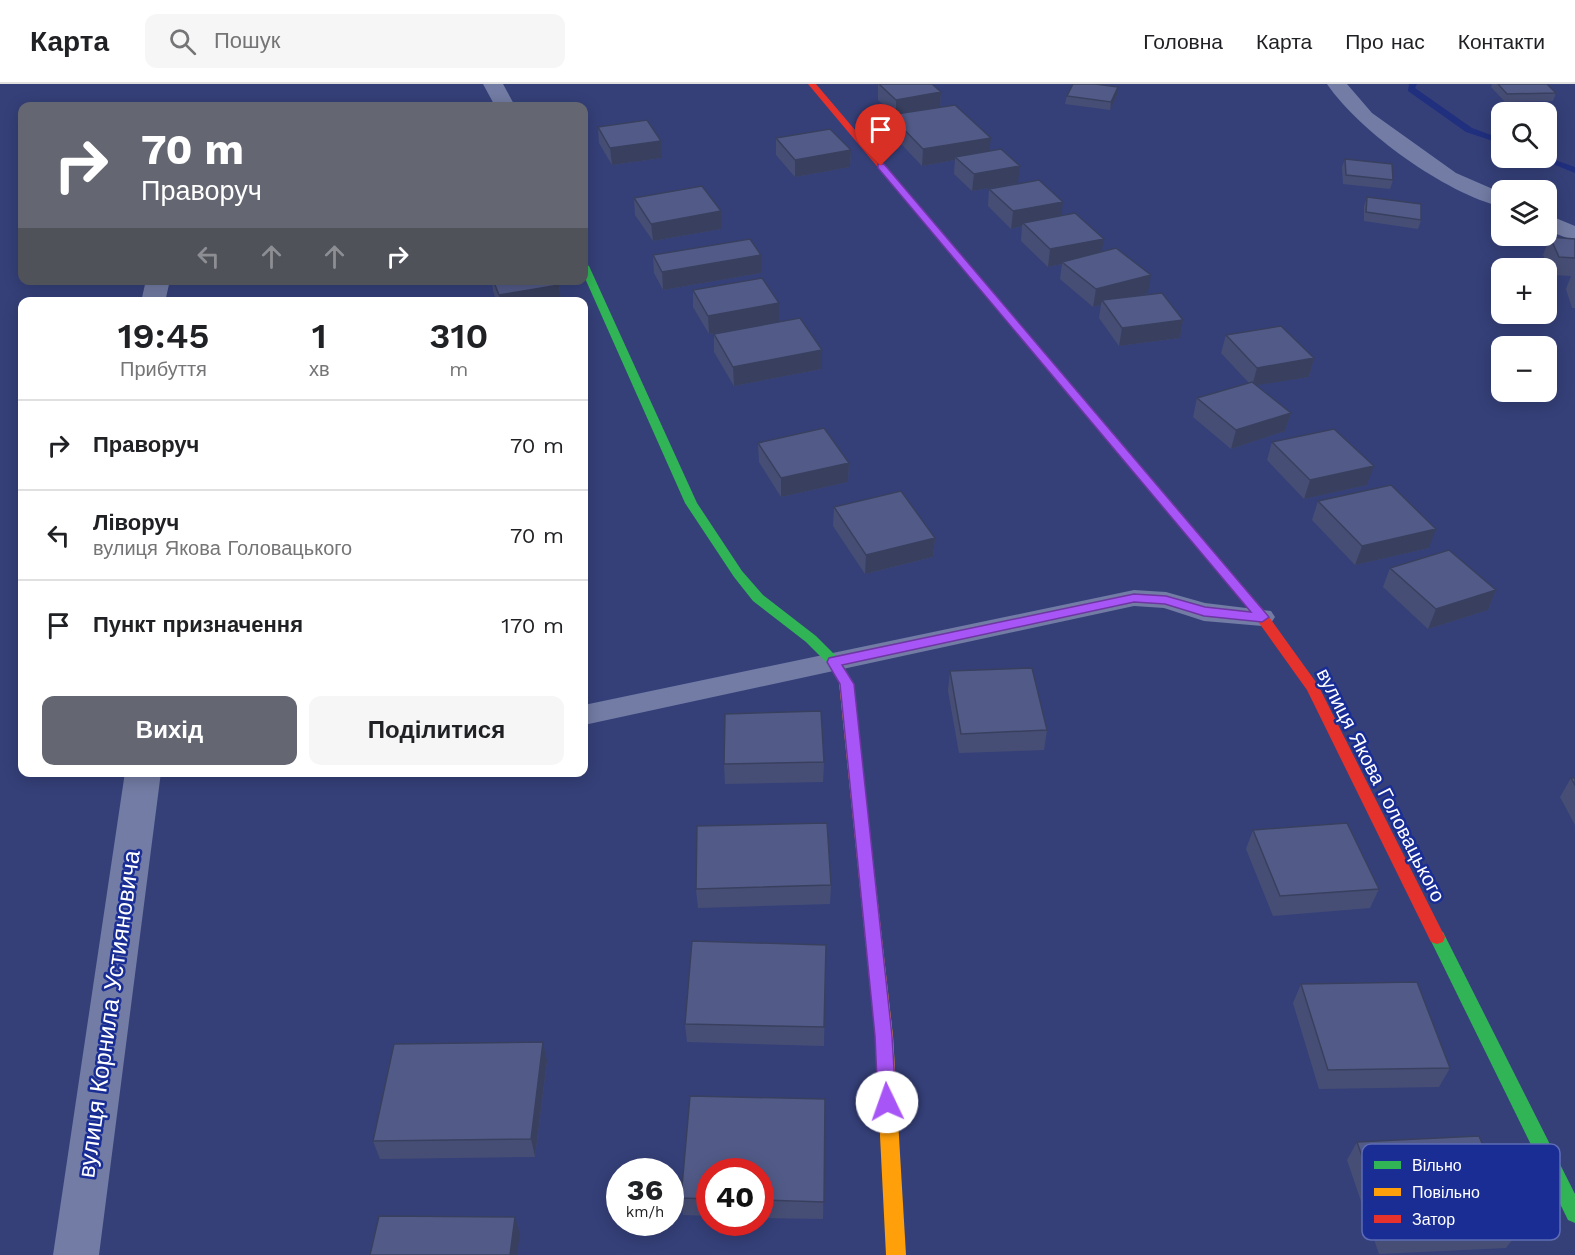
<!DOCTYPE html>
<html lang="uk">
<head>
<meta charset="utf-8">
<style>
  body { margin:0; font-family:"Work Sans",sans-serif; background:#f6f6f6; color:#202124; height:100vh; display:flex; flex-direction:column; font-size:22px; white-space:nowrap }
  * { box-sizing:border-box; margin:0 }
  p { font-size:20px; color:#757577 }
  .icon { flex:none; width:33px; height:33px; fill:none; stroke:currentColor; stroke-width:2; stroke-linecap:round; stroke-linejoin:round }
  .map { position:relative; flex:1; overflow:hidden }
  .sheet { position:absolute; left:18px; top:213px; width:570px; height:480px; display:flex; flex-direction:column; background:#fff; border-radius:12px; box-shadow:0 3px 15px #0003 }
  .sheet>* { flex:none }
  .guide { position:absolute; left:18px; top:18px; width:570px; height:183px; border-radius:12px; box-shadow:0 3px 15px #0003; background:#646771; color:#fff; overflow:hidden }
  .controls { position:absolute; left:1491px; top:18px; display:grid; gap:12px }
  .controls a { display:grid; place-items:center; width:66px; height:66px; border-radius:12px; background:#fff; box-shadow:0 3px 15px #0003; font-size:30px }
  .speed { position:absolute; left:606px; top:1074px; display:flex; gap:12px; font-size:30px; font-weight:700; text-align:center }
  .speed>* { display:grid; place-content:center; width:78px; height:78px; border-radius:50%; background:#fff; box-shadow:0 3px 15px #0003; line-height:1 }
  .speed small { font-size:15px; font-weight:400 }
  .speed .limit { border:9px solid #d22; background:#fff; color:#111 }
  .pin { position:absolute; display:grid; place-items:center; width:51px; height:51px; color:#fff; margin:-62px -26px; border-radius:50% 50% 50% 0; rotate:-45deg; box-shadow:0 0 6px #0007 }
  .pin .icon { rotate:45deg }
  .me { position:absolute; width:66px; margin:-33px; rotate:357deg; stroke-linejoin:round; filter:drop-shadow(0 0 4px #0008) }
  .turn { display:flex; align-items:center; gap:21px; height:126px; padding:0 24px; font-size:27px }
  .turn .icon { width:78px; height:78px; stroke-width:2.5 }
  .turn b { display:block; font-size:42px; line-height:51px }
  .lanes { display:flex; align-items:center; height:57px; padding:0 24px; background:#0003; justify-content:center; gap:30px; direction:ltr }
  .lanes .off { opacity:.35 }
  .eta { display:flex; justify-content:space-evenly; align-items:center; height:102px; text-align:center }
  .eta b { font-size:36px; font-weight:600; line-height:42px }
  .button { display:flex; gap:12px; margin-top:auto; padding:12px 24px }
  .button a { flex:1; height:69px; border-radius:12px; background:#646771; color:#fff; font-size:24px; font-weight:600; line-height:69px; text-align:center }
  .button a+a { background:#f6f6f6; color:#202124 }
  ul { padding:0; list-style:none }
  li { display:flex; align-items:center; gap:18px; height:90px; padding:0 24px; border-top:2px solid #e0e0e0 }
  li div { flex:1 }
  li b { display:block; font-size:22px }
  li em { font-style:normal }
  header { display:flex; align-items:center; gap:36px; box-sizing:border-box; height:84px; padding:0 30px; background:#fff; border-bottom:2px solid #e0e0e0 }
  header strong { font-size:28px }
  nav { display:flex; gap:33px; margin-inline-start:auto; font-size:21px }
  .search { width:420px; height:54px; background:#f6f6f6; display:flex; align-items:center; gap:15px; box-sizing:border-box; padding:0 21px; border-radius:12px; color:#757577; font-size:22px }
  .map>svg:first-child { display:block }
</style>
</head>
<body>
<header>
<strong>Карта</strong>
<div class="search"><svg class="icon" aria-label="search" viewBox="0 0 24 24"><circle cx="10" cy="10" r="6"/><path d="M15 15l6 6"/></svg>Пошук</div>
<nav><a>Головна</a><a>Карта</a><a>Про нас</a><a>Контакти</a></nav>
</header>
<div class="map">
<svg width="1575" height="1171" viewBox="0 0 1575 1171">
  <rect width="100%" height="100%" fill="#354079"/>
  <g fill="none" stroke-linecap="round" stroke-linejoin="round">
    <path fill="#202f7e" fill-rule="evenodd" d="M1409 0H1417L1415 4 1472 44 1502 55V60L1466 48 1408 7Z
      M1546 73 1575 83V89L1538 74Z"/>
    <path fill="#737ca4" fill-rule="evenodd" d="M1134 506 1166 508 1205 519 1271 527 1275 533 1271 539 1262 542 1204 537 1164 524 1134 522 584 641V621Z"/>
    <path fill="#737ca4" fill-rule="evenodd" d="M483 0H503L515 22H495Z
      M1327 0H1347L1372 29 1456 89 1502 109V123C1445 109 1360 48 1327 0Z
      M1546 130 1575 142V157L1546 146Z
      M146 196H170L165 218H141Z
      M125 688H161L99 1171H53Z"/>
    <path fill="#30b455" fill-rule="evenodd" d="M584 179 589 182 697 419 742 487 763 511 816 552 839 575 853 598 851 601H841L829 581 806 558 753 517 734 493 685 419 584 192Z
      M1437 846 1443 848 1575 1110V1139L1568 1136 1429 853 1431 848Z"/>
    <path fill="#ff9f0a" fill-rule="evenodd" d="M1050 279 1054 280 1208 461 1210 464 1208 467H1200L1046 284 1045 282Z
      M846 593 853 598 893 952 906 1171H886L875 952 839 598Z"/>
    <path fill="#e5322d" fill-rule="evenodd" d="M808 0H816L1054 280V284H1046Z
      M1204 460 1208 461 1267 530 1318 601 1445 853 1443 858 1437 860 1431 858 1307 606 1257 536 1200 467 1198 464Z"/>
  </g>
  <path fill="#474e75" d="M878 0 941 8 940 23 989 67 1018 99 972 107 954 90 955 76 922 82 889 47 890 31 894 30 878 16Z
    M1492 0H1547L1556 9 1553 17 1505 18 1491 3Z
    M1117 11 1110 26 1065 20 1067 12Z
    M598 43 662 74 612 81 599 59Z
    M776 54 851 66 850 83 795 93 776 71Z
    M1345 75 1393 96 1390 105 1343 100 1342 83Z
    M989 105 1061 132 1148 209 1131 213 1183 236 1180 254 1119 262 1099 234 1101 221 1093 223 1060 195 1062 180 1048 183 1021 157 1022 142 1011 145 988 122Z
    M1367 113 1421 136 1418 145 1364 137V122Z
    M634 114 721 127V145L653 157 635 131Z
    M1550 153 1575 155V224H1572L1566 205 1571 192 1552 191 1543 171Z
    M653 171H761V189L663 206 654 189Z
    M492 196H557L559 201 561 218H497L493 207Z
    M693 206 779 238 709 250 693 223Z
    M714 250 822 266V285L734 302 714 268Z
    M1226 251 1314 274 1309 293 1256 301 1291 329 1285 347 1231 365 1193 333 1197 314 1249 299 1221 269Z
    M1272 358 1367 401 1304 415 1267 376Z
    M758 359 849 379 848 398 781 413 759 378Z
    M1318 417 1429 464 1355 481 1312 436Z
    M834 423 935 454 933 473 865 490 833 442Z
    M1390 484 1496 506 1488 526 1428 545 1383 503Z
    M950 587 1047 646 1044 666 959 669 948 607Z
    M824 678 823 698 725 700 724 680Z
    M1571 694H1575V741L1560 713Z
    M1253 746 1379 805 1370 824 1273 832 1246 765Z
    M831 801 830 820 698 824 696 805Z
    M826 861 824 962 687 958 685 940Z
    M1301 900 1450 984 1439 1003 1319 1005 1293 919Z
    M547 977 535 1073 380 1075 373 1057Z
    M690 1012 825 1015 823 1135 760 1134V1088H710V1132L683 1131 681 1114Z
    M1357 1058 1519 1147 1506 1164 1379 1170 1347 1076Z"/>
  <path fill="#39405f" d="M1118 3 1117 11 1110 26 1111 18Z
    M941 8 940 24 896 32V16Z
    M991 54 989 70 955 73V76L922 82 923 65Z
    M661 57 662 74 612 81 610 64Z
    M851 66 850 83 795 93V76Z
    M1020 82 1018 99 972 107 974 90Z
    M1063 118 1061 135 1023 139 1022 142 1011 145 1013 127Z
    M721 127V145L653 157 651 140Z
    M1104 155 1101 172 1062 178V180L1048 183 1050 165Z
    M761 171V189L663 206 662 188Z
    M1151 191 1148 209 1104 220 1102 216 1101 221 1093 223 1096 205Z
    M559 201 561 218H500L499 211Z
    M779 219V238L709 250 708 232Z
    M1183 236 1180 254 1119 262 1122 244Z
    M822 266V285L734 302 733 283Z
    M1314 274 1309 293 1252 302 1257 284Z
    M1291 329 1285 347 1231 365 1236 346Z
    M849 379 848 398 781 413V394Z
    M1374 382 1367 401 1304 415 1310 396Z
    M1436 445 1429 464 1355 481 1362 462Z
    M935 454 933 473 865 490 866 471Z
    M1496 506 1488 526 1428 545 1436 525Z
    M543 958 547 977 535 1073 531 1055Z
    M515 1133 520 1150 517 1171H510Z"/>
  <path fill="#525b88" stroke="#39405f" stroke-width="1.5" d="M879 0H932L941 8 896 16Z
    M1073 0H1095L1118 3 1111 18 1067 12Z
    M1498 0H1547L1556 9 1507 10Z
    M955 21 991 54 923 65 890 31Z
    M647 36 661 57 610 64 598 43Z
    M830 45 851 66 795 76 776 54Z
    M1001 65 1020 82 974 90 955 73Z
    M1345 75 1392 80 1393 96 1346 91Z
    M1039 96 1063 118 1013 127 989 105Z
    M702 102 721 127 651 140 634 114Z
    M1367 113 1421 120V136L1366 128Z
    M1075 129 1104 155 1050 165 1023 139Z
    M1550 153 1575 155V174L1559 173Z
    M750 155 761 171 662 188 653 171Z
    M1116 164 1151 191 1096 205 1062 178Z
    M762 194 779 219 708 232 693 206Z
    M493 196H557L559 201 499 211Z
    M1162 209 1183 236 1122 244 1102 216Z
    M800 234 822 266 733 283 714 250Z
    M1281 242 1314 274 1257 284 1226 251Z
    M1252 298 1291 329 1236 346 1197 314Z
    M824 344 849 379 781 394 758 359Z
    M1334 345 1374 382 1310 396 1272 358Z
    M1391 401 1436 445 1362 462 1318 417Z
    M901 407 935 454 866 471 834 423Z
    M1449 466 1496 506 1436 525 1390 484Z
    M1032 584 1047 646 961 650 950 587Z
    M821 627 824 678 724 680 725 630Z
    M1571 694H1575V701Z
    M827 739 831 801 696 805 697 742Z
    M1347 739 1379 805 1280 812 1253 746Z
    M692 857 826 861 824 943 685 940Z
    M1417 898 1450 984 1328 986 1301 900Z
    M543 958 531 1055 373 1057 394 960Z
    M690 1012 825 1015 824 1118 760 1116V1088H710V1115L681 1114Z
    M1479 1052 1519 1147 1390 1153 1357 1058Z
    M379 1132 515 1133 510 1171H370Z"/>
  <path fill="#a855f7" stroke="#6d37a1" stroke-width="1.5" d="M878 80H884L1269 533 1262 538 1204 532 1165 520 1134 518 842 581 854 600 892 952 896 1018 894 1023 887 1026 881 1023 878 1018 875 952 840 600 827 578 829 574 1134 510 1166 512 1205 523 1251 528 878 84Z"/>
  <g text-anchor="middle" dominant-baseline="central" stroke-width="5" stroke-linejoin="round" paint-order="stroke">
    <g font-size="20" fill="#fff" stroke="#192d95">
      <text transform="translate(1381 701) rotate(63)">вулиця Якова Головацького</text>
    </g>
    <g font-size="24" fill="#fff" stroke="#192d95">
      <text transform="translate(109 930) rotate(-82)">вулиця Корнила Устияновича</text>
    </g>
  </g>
  <rect x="1362" y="1060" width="198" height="96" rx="9" fill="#192d95" stroke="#5e6cb5" stroke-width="1.5"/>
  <rect x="1374" y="1077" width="27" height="8" fill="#30b455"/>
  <rect x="1374" y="1104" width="27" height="8" fill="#ff9f0a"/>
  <rect x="1374" y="1131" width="27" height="8" fill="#e5322d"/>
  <g font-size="16" fill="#fff">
    <text x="1412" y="1087">Вільно</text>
    <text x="1412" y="1114">Повільно</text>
    <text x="1412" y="1141">Затор</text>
  </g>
</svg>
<div class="controls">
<a><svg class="icon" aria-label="search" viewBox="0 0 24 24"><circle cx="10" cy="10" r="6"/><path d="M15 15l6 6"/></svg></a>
<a><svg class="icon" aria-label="layers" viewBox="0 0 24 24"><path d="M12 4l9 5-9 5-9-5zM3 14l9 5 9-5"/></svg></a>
<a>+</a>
<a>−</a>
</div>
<div class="speed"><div>36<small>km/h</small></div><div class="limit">40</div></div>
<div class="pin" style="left:881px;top:82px;background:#d93025"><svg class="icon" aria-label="arrive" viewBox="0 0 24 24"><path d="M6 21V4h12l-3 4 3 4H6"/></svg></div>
<svg class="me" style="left:887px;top:1018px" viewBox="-20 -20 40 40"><circle r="19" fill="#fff"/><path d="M0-13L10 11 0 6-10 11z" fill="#a855f7"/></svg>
<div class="guide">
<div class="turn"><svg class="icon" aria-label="right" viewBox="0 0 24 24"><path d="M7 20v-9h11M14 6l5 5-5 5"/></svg><div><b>70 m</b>Праворуч</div></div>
<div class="lanes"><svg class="icon off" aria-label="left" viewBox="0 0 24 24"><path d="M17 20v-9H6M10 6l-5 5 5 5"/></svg><svg class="icon off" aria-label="ahead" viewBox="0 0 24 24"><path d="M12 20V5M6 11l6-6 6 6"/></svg><svg class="icon off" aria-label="ahead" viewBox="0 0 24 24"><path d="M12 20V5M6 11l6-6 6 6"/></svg><svg class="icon" aria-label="right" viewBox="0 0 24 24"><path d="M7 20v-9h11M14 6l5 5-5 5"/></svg></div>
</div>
<section class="sheet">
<div class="eta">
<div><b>19:45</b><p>Прибуття</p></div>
<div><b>1</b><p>хв</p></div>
<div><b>310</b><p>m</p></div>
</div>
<ul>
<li><svg class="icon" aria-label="right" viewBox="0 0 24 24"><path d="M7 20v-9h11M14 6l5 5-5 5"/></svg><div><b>Праворуч</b></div><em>70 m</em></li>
<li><svg class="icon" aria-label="left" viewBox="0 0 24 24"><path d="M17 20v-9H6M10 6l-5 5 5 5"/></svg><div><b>Ліворуч</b><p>вулиця Якова Головацького</p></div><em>70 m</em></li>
<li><svg class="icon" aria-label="arrive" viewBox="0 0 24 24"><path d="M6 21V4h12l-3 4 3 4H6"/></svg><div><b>Пункт призначення</b></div><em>170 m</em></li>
</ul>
<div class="button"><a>Вихід</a><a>Поділитися</a></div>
</section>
</div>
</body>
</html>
